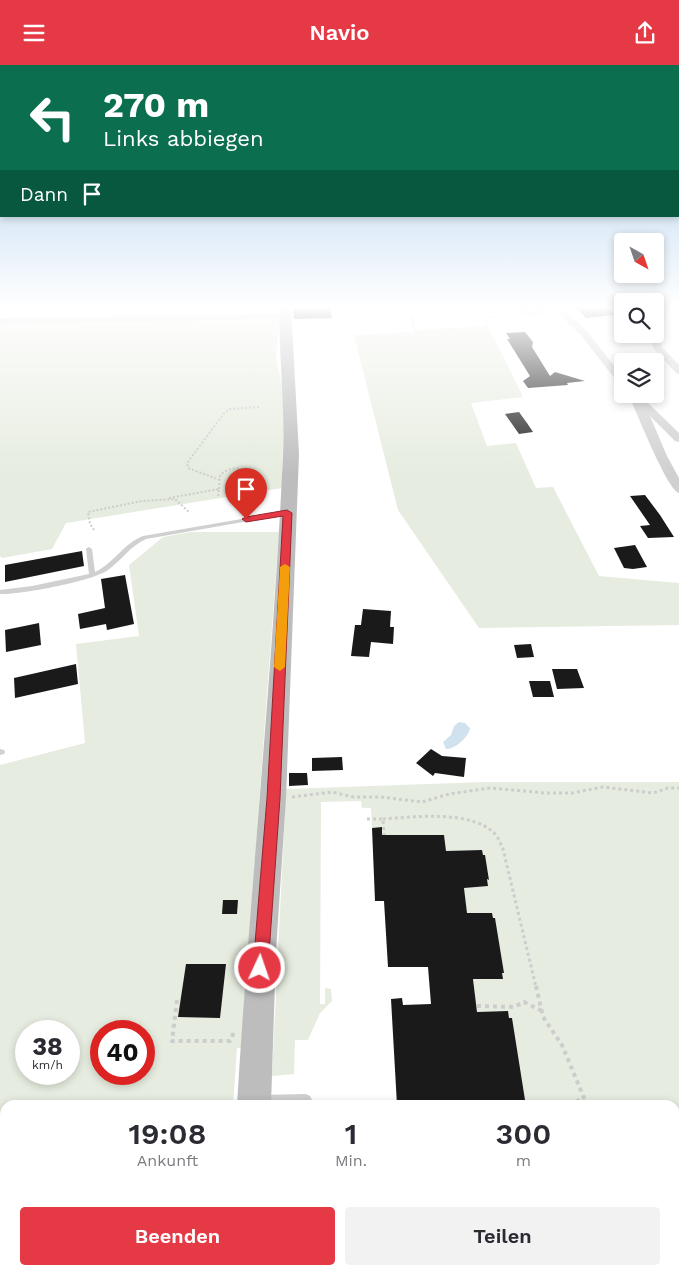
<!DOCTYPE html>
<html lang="de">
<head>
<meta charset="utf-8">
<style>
  body { margin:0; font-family:"Work Sans",sans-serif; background:#f2f2f3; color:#2b2b33; height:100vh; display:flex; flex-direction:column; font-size:19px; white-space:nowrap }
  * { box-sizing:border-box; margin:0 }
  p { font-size:16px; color:#7c7c81 }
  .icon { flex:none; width:28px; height:28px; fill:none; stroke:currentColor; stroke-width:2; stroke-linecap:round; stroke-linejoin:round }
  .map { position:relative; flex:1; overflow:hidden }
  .details { position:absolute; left:0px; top:1035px; width:680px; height:175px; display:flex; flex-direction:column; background:#fff; border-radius:15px 15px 0 0; box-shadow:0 2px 8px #0003 }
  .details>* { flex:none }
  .top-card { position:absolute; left:0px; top:0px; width:680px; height:152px; box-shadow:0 2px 8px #0003; background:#0b6e4f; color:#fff; overflow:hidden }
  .needle { width:32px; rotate:140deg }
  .buttons { position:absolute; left:614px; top:168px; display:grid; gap:10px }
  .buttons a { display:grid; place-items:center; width:50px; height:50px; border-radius:5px; background:#fff; box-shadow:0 2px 8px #0003; font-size:25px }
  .speed { position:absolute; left:15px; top:955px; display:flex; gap:10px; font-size:25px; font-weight:700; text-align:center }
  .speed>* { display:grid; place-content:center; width:65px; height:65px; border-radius:50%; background:#fff; box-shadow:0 2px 8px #0003; line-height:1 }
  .speed small { font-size:12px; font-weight:400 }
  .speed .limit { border:8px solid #d22; background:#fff; color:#111 }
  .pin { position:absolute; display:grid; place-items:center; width:42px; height:42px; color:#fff; margin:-51px -21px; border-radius:50% 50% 50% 0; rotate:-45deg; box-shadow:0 0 5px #0007 }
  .pin .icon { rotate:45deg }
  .me { position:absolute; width:55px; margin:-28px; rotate:3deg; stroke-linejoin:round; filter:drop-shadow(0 0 4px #0008) }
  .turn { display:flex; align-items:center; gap:18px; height:105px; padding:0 20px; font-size:22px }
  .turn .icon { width:65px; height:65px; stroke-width:2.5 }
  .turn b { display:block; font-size:35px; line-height:42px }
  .then { display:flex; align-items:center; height:48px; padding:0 20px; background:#0003; gap:10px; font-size:19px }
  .eta { display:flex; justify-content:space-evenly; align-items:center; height:85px; text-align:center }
  .eta b { font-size:30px; font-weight:600; line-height:35px }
  .cta { display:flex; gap:10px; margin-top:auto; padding:10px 20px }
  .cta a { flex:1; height:58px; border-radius:5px; background:#e63946; color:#fff; font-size:20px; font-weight:600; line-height:58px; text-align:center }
  .cta a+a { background:#f2f2f3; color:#2b2b33 }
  header { display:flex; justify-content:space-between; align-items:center; height:65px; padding:0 20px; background:#e63946; color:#fff; font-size:22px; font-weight:600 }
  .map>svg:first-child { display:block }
</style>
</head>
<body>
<header><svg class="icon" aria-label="menu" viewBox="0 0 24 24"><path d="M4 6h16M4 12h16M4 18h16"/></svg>Navio<svg class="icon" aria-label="share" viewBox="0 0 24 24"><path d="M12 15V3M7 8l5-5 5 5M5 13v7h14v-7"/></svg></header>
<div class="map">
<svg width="679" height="1210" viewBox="0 0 679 1210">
  <rect width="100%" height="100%" fill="#fff"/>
  <path fill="#e6ecdf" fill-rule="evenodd" d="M279 255 276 293 284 329 282 423 66 458 52 484 2 493 0 491V259L12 257Z
    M489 263 523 332 471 338 487 381 516 378 536 423 553 422 599 511 679 518V560L479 563 398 445 354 270Z
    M191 467H279L241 983H237L233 1040H5V1205H233V1210H0V700L85 678 76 579 139 571 129 500 163 472ZM26 966H69V1009H26ZM101 966H144V1009H101Z
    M485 717H679V1210H289L290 1205H675V1040H523L512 953H509L508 946 477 947 473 914H502V908H504L495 854 493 853 492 848H467L464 823 488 820 487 814H489L485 790H483L482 785 446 786 444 770H382V762L372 763 371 743H362L361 736 321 737 320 939H325V923L331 924 332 936 320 948 308 975H295L294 1009 272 1011 286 724Z"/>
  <path fill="#cfe2ee" d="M459 657 465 658 470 663C469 672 454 685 446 684L443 677 451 670 454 661Z"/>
  <path fill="#1a1a1a" d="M575 241H606L615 250 586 253Z
    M330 242 332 253 294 254 293 244Z
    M525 267 533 277 532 282 550 311 555 307 585 316 567 318 568 320 528 323 523 316 530 311 507 274H510L506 268Z
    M519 347 527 358 533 367 519 369 505 349Z
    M645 430 660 450 674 472 648 473 640 461 650 460 630 431Z
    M635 480 647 502 633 504 624 503 614 483Z
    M82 486 84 501 5 517V500Z
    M125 510 134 559 107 565 106 559 80 564 78 549 105 543 101 514Z
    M363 544 391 546 390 562H394L393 579 371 577 369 592 351 591 355 560H361Z
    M39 558 41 580 6 587 5 565Z
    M531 579 534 592 517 593 514 580Z
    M76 599 78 619 15 633 14 613Z
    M552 604H577L584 623 557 624Z
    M529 616H550L554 632H533Z
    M431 684 442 691 466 693 464 712 435 708 433 711 416 698Z
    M342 692 343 705 312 706V693Z
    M289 708H307L308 720 289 721Z
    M382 762V770H444L446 786 482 785 483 790H485L489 815 487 814 488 821 464 823 467 848H492L493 853H495L504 908H502L503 914H473L477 947 508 946 509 953H512L525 1035H522L523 1040H397L391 934 402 933 403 940 431 939 428 902H388L384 836H375L372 763Z
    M223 835H238L237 849H222Z
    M186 899H226L220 953 178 952Z"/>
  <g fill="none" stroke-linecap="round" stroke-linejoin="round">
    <path stroke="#cdcdcd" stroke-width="2" stroke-dasharray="2 2" stroke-linecap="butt" d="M418 252H411L415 266 487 262 483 253 513 251
      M220 415 188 403 187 398 225 347 230 344 259 342
      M219 424 220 411C226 403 236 402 245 405L241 423 244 438
      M169 433 219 424 218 433
      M94 465 90 459 88 447 142 436 175 434 190 448"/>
    <path stroke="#cdcdcd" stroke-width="3" stroke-dasharray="3 3" stroke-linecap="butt" d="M292 732 332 727 354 732H381L422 737 449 729 490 723 545 728H572L603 722 653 728 668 723H679
      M367 754H383L384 770
      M383 754C414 752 473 744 496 770 499 774 501 780 503 784L536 922"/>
    <path stroke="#cdcdcd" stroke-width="4" stroke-dasharray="4 4" stroke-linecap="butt" d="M536 921 543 952 562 980 587 1040
      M177 935 172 976H230L234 967
      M477 941 514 942 524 937 542 946
      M569 1040 584 1033
      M675 1133 679 1136
      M359 1205 367 1210
      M504 1205 505 1210
      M569 1210 573 1205"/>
    <path fill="#d0d0d0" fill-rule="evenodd" d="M287 446 289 447V449L146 474C130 481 122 495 108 505 94 516 19 530 0 529V525L32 521 89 509 86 484 87 483 89 482 92 484 95 507C114 498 123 479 143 471Z
      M0 684 4 685 5 687 4 689 0 690Z
      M306 1029 310 1031 312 1035 310 1039 308 1040H257L255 1036 257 1032 261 1030Z
      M269 1205H281L280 1210H268Z"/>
    <path fill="#d0d0d0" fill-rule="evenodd" d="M510 241H520L533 245 546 241H560L586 265 622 311V320L619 319 580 269 553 244C540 252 521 252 510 241Z
      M658 241H666C666 250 664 263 655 267L658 269 662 282 679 300V309L676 308 653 283 650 269H655Z
      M287 249 291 252 290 254 0 259V253Z
      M628 329H638L642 336 647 337 679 368V377L675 376 650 351 667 391 679 413V428C667 425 636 345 628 329Z"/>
    <path fill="#bdbdbd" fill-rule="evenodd" d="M279 241H291L299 389 286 733 276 886 271 1040H237C250 823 273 607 283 390 285 340 279 290 279 241Z
      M227 1205H265L264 1210H226Z"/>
  </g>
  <linearGradient id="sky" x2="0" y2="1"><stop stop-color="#9ec6ea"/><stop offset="0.59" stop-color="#fff"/><stop offset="1" stop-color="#fff" stop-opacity="0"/></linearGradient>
  <rect width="679" height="410" fill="url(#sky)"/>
  <path fill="#e63946" stroke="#96252e" d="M287 445 292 448 280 733 268 903 266 909 260 911 255 909 253 903 267 733 283 451 246 457 242 454 246 452Z"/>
  <path fill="#f59e0b" d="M285 499 290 502 285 602 280 606 274 602 280 502Z"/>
</svg>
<div class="buttons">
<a><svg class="needle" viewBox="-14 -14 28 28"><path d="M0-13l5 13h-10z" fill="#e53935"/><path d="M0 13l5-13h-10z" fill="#7c7c81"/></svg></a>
<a><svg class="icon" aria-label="search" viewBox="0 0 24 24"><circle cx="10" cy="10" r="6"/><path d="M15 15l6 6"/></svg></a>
<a><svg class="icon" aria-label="layers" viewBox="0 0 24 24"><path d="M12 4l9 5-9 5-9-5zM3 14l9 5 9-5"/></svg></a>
</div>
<div class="speed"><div>38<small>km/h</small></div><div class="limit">40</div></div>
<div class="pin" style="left:246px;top:454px;background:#d93025"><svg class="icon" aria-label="arrive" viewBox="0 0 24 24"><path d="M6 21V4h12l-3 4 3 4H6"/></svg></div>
<svg class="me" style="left:260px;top:903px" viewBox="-20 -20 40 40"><circle r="17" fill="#e63946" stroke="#fff" stroke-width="3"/><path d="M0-11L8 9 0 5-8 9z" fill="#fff"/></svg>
<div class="top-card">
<div class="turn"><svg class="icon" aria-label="left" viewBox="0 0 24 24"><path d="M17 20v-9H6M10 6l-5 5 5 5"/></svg><div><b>270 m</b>Links abbiegen</div></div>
<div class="then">Dann<svg class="icon" aria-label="arrive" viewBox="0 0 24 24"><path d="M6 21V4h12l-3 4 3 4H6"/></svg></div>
</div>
<section class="details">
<div class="eta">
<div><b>19:08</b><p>Ankunft</p></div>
<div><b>1</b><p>Min.</p></div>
<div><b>300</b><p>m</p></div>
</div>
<div class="cta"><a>Beenden</a><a>Teilen</a></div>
</section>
</div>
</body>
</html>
